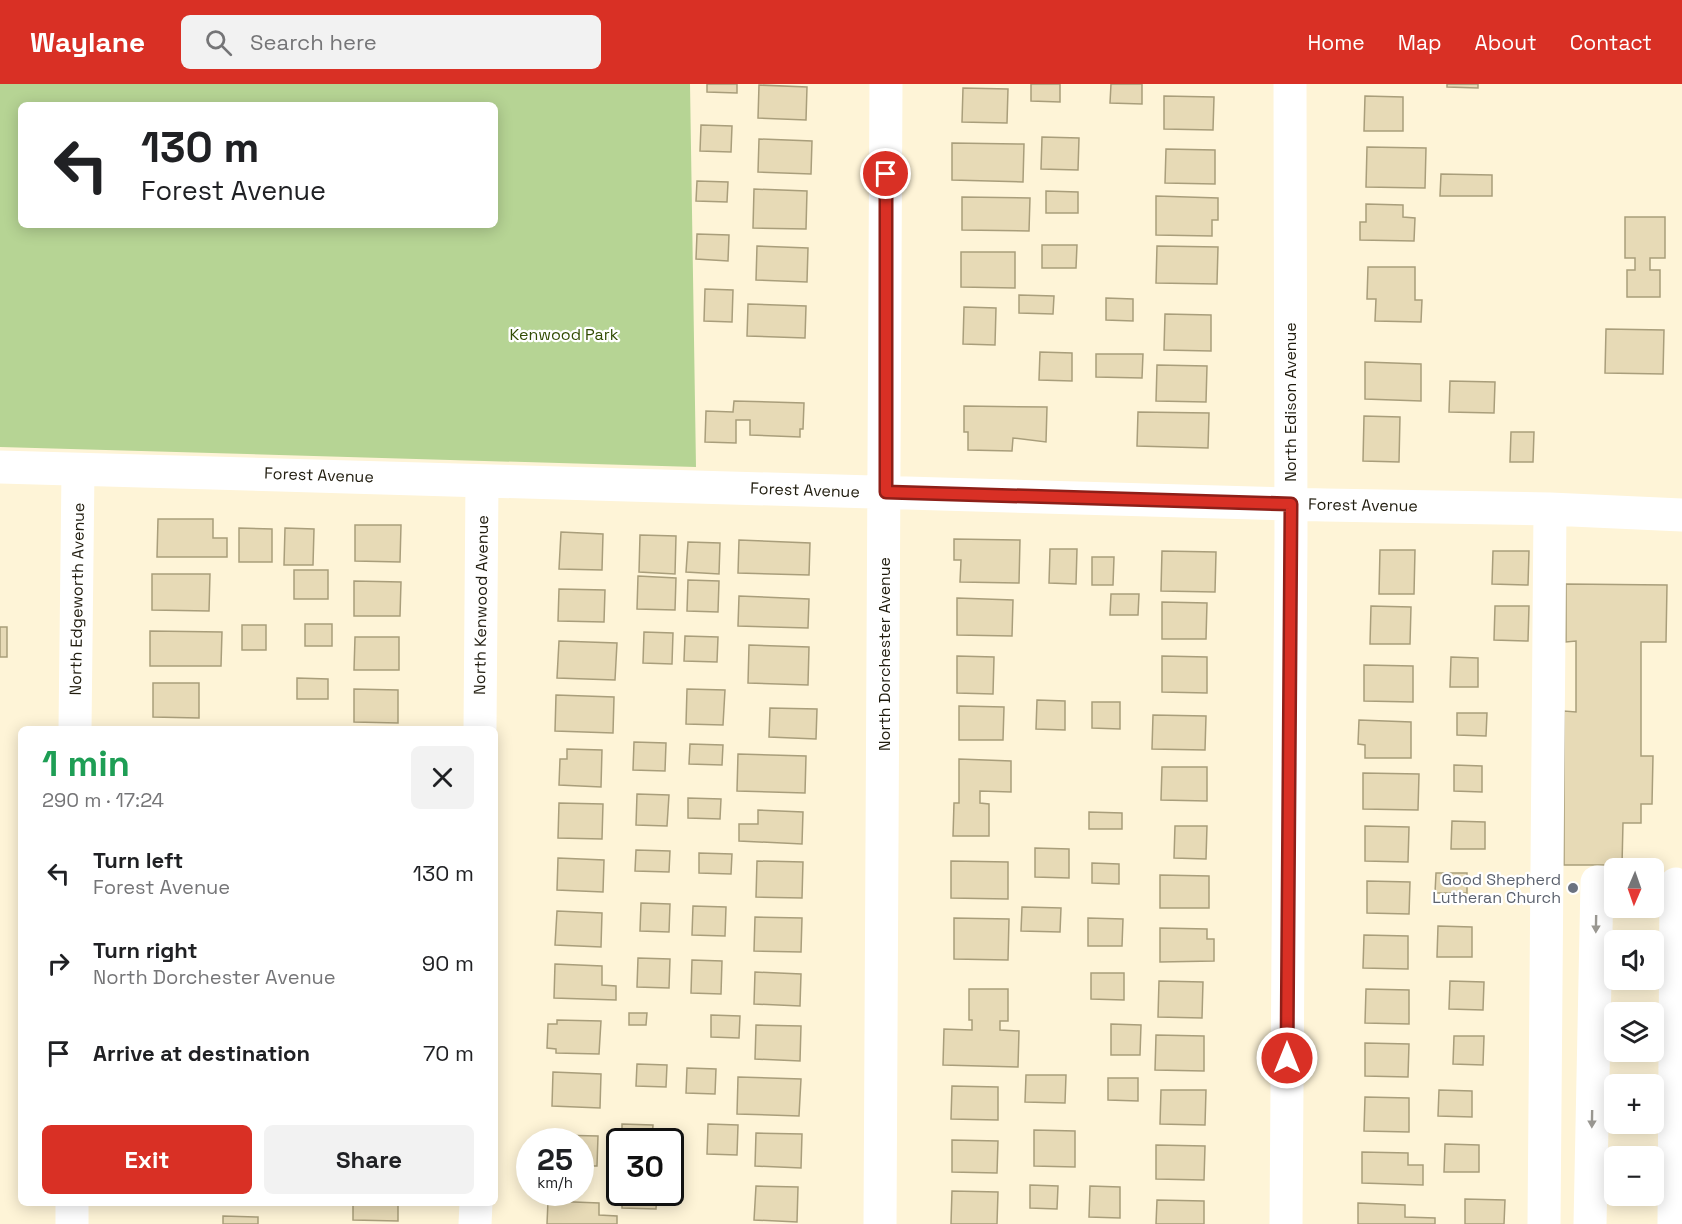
<!DOCTYPE html>
<html lang="en">
<head>
<meta charset="utf-8">
<style>
  body { margin:0; font-family:"Space Grotesk",sans-serif; background:#f2f2f2; color:#202124; height:100vh; display:flex; flex-direction:column; font-size:22px; white-space:nowrap }
  * { box-sizing:border-box; margin:0 }
  p { font-size:20px; color:#757577 }
  .icon { flex:none; width:33px; height:33px; fill:none; stroke:currentColor; stroke-width:2; stroke-linecap:round; stroke-linejoin:round }
  .map { position:relative; flex:1; overflow:hidden }
  .side { position:absolute; left:18px; top:642px; width:480px; height:480px; display:flex; flex-direction:column; background:#fff; border-radius:9px; box-shadow:0 3px 15px #0003 }
  .side>* { flex:none }
  .hud { position:absolute; left:18px; top:18px; width:480px; height:126px; border-radius:9px; box-shadow:0 3px 15px #0003; background:#fff; color:#202124; overflow:hidden }
  .needle { width:39px; rotate:182deg }
  .tools { position:absolute; left:1604px; top:774px; display:grid; gap:12px }
  .tools a { display:grid; place-items:center; width:60px; height:60px; border-radius:9px; background:#fff; box-shadow:0 3px 15px #0003; font-size:30px }
  .speed { position:absolute; left:516px; top:1044px; display:flex; gap:12px; font-size:30px; font-weight:700; text-align:center }
  .speed>* { display:grid; place-content:center; width:78px; height:78px; border-radius:50%; background:#fff; box-shadow:0 3px 15px #0003; line-height:1 }
  .speed small { font-size:15px; font-weight:400 }
  .speed .limit { border:3px solid #111; border-radius:9px; background:#fff; color:#111 }
  .pin { position:absolute; display:grid; place-items:center; width:51px; height:51px; color:#fff; margin:-26px; border:3px solid #fff; border-radius:50%; box-shadow:0 2px 6px #0007 }
  .me { position:absolute; width:66px; margin:-33px; rotate:0deg; stroke-linejoin:round; filter:drop-shadow(0 0 4px #0008) }
  .turn { display:flex; align-items:center; gap:21px; height:126px; padding:0 24px; font-size:27px }
  .turn .icon { width:78px; height:78px; stroke-width:2.5 }
  .turn b { display:block; font-size:42px; line-height:51px }
  .round { display:grid; place-items:center; flex:none; width:63px; height:63px; border-radius:9px; background:#f2f2f2 }
  .headline { display:flex; align-items:center; justify-content:space-between; height:102px; padding:0 24px }
  h1 { font-size:36px; font-weight:800; line-height:45px; color:#1e9e55 }
  .button { display:flex; gap:12px; margin-top:auto; padding:12px 24px }
  .button a { flex:1; height:69px; border-radius:9px; background:#d93025; color:#fff; font-size:24px; font-weight:800; line-height:69px; text-align:center }
  .button a+a { background:#f2f2f2; color:#202124 }
  ul { padding:0; list-style:none }
  li { display:flex; align-items:center; gap:18px; height:90px; padding:0 24px }
  li div { flex:1 }
  li b { display:block; font-size:22px }
  li em { font-style:normal }
  header { display:flex; align-items:center; gap:36px; box-sizing:border-box; height:84px; padding:0 30px; background:#d93025; color:#fff }
  header strong { font-size:28px }
  nav { display:flex; gap:33px; margin-inline-start:auto; font-size:21px }
  .search { width:420px; height:54px; background:#f2f2f2; display:flex; align-items:center; gap:15px; box-sizing:border-box; padding:0 21px; border-radius:9px; color:#757577; font-size:22px }
  .map>svg:first-child { display:block }
</style>
</head>
<body>
<header>
<strong>Waylane</strong>
<div class="search"><svg class="icon" aria-label="search" viewBox="0 0 24 24"><circle cx="10" cy="10" r="6"/><path d="M15 15l6 6"/></svg>Search here</div>
<nav><a>Home</a><a>Map</a><a>About</a><a>Contact</a></nav>
</header>
<div class="map">
<svg width="1682" height="1140" viewBox="0 0 1682 1140">
  <rect width="100%" height="100%" fill="#fef4d7"/>
  <path fill="#b6d494" fill-rule="evenodd" d="M0 0H690L696 383 0 363ZM21 21H495V141H21Z"/>
  <path fill="#e7dab6" stroke="#a99e7b" stroke-width="1.5" d="M707 0H737V9L707 8Z
    M1031 0H1060V18L1031 17Z
    M1111 0H1142V20L1110 19Z
    M1447 0H1478V4L1447 3Z
    M759 1 807 3 806 36 758 34Z
    M963 4 1008 5 1007 39 962 38Z
    M1164 12 1214 13 1213 46 1164 45Z
    M1365 12 1403 13V47H1364Z
    M701 41 732 42 731 68 700 67Z
    M1042 53 1079 54 1078 86 1041 85Z
    M759 55 812 57 811 90 758 88Z
    M952 59 1024 60 1023 98 952 96Z
    M1367 63 1426 64 1425 104 1366 103Z
    M1166 65 1215 66V100L1165 99Z
    M1441 90 1492 91V112H1440Z
    M697 97 728 98 727 118 696 117Z
    M754 105 807 107 806 145 753 144Z
    M1046 107 1078 108V129H1046Z
    M1156 112 1218 114V136H1212V152L1156 151Z
    M962 113 1030 114 1029 147 962 146Z
    M1366 120 1403 121V133L1415 134 1414 157 1360 156V138H1366Z
    M1625 133H1665V174H1650V186H1660V213H1627V186H1635V174H1625Z
    M697 150 729 151 728 177 696 175Z
    M1042 161H1077L1076 184H1042Z
    M757 162 808 164 807 198 756 196Z
    M1157 162 1218 163 1217 200 1156 199Z
    M961 168H1015V204L961 203Z
    M1368 183H1415V216H1422L1421 238 1375 237 1376 215H1367Z
    M705 205 733 206 732 238 704 237Z
    M1019 211 1054 212 1053 230 1019 229Z
    M1106 214 1133 215V237L1106 236Z
    M748 220 806 222 805 254 747 252Z
    M964 223 996 224 995 261 963 260Z
    M1165 230 1211 231V267L1164 266Z
    M1606 245 1664 246 1663 290 1605 289Z
    M1040 268 1072 269V297L1039 296Z
    M1096 270H1143L1142 294 1096 293Z
    M1365 278 1421 280V317L1365 315Z
    M1157 281 1207 282 1206 318 1156 317Z
    M1450 297 1495 298 1494 329 1449 328Z
    M734 317 804 319 803 345H800V353L750 351V336H736V359L705 358 706 327 733 328Z
    M964 322 1047 323 1046 358 1013 354 1012 367 968 366V348H964Z
    M1138 328 1209 329 1208 364 1137 362Z
    M1364 332 1400 333 1399 378 1363 377Z
    M1511 348H1534L1533 378H1510Z
    M158 435H213V454H227V473H157Z
    M355 441H401L400 478 355 477Z
    M239 444 272 445V478H239Z
    M285 444 314 445 313 481H284Z
    M561 448 603 450 602 486 559 485Z
    M640 451 676 452 675 490 639 488Z
    M954 455 1020 456 1019 499 960 498 961 476H954Z
    M739 456 810 459 809 491 738 489Z
    M688 458 720 459 719 490 686 488Z
    M1050 465H1077L1076 500 1049 499Z
    M1380 466H1415L1414 510H1379Z
    M1162 467 1216 468 1215 508 1161 507Z
    M1493 467H1529L1528 501 1492 500Z
    M1092 473H1114L1113 501H1092Z
    M294 486H328V515H294Z
    M152 490H210L209 527 152 526Z
    M638 492 676 494 675 526 637 525Z
    M688 496 719 497 718 528 687 527Z
    M354 497 401 498 400 532H354Z
    M1566 500 1667 501 1666 558H1641V672H1653L1652 720H1641V739H1623L1622 781H1564V627L1576 628V557L1566 558Z
    M559 505 605 506 604 538 558 537Z
    M1111 510H1139L1138 531H1110Z
    M739 512 809 515 808 544 738 542Z
    M957 514 1013 516 1012 552 957 551Z
    M1162 518 1207 519 1206 555H1162Z
    M1371 522 1411 523 1410 560H1370Z
    M1495 522H1529L1528 557 1494 556Z
    M305 540H332V562H305Z
    M242 541H266V566H242Z
    M0 543H7V573H0Z
    M150 547 222 548 221 582H150Z
    M644 548 673 549 672 580 643 579Z
    M685 552 718 553 717 578 684 577Z
    M355 553H399V586H354Z
    M559 557 617 559 615 596 557 594Z
    M749 561 809 563 808 601 748 599Z
    M957 572 994 573 993 610 957 609Z
    M1162 572 1207 573V609L1162 608Z
    M1451 573 1478 574V603H1450Z
    M1364 581 1413 582V618L1364 617Z
    M297 594 328 595V615H297Z
    M153 599H199V634L153 633Z
    M354 605 398 606V639L354 638Z
    M687 605 725 606 723 641 686 640Z
    M556 611 614 613 613 649 555 647Z
    M1037 616 1065 617V646L1036 645Z
    M1092 618H1120V645L1092 644Z
    M959 622 1004 623 1003 656H959Z
    M770 624 817 625 816 655 769 653Z
    M1457 629H1487L1486 652 1457 651Z
    M1153 631 1206 632 1205 666 1152 665Z
    M1359 636 1411 638V674H1365V661L1358 660Z
    M634 658 666 659 665 687 633 686Z
    M690 660 723 661 722 681 689 680Z
    M567 665 602 666 601 703 559 701 560 675H567Z
    M738 670 806 672 805 709 737 707Z
    M959 675 1011 677V708L980 707V719L989 720V752H953L954 719H959Z
    M1454 681 1482 682V708L1454 707Z
    M1162 683H1207V717L1161 716Z
    M1363 689 1419 690 1418 726 1363 725Z
    M637 710 669 711 667 742 636 741Z
    M688 714 721 715 720 735 688 734Z
    M559 719 603 720 602 755 558 754Z
    M758 726 803 728 802 760 739 757V740H758Z
    M1089 728 1122 729V745H1089Z
    M1452 737 1485 738V765H1451Z
    M1175 742H1207L1206 775 1174 774Z
    M1365 742 1409 743 1408 778 1365 777Z
    M1035 764 1069 765V794L1035 793Z
    M636 766 670 767 669 788 635 787Z
    M699 769 732 770 731 790 699 789Z
    M558 774 604 776 603 808 557 806Z
    M757 777 803 778 802 814 756 813Z
    M951 777 1008 778V815L951 814Z
    M1092 779 1119 780V800L1092 799Z
    M1436 789H1467V809H1435Z
    M1160 791 1209 792V824H1160Z
    M1367 797 1410 798 1409 830 1367 829Z
    M641 819 670 820 669 848 640 847Z
    M693 822 726 823 725 852 692 851Z
    M1022 823 1061 824 1060 848 1021 847Z
    M557 827 602 829 601 863 555 861Z
    M755 833 802 834 801 868 754 867Z
    M954 834 1009 835 1008 876 954 875Z
    M1088 834 1123 835 1122 862H1088Z
    M1438 842 1472 843V873H1437Z
    M1160 844 1207 845V855H1214V877L1160 878Z
    M1364 851 1408 852V885L1363 884Z
    M638 874 670 875 669 904 637 903Z
    M692 876 722 877 721 910 691 909Z
    M555 880 602 882V901L616 902V916L554 914Z
    M755 888 801 890 800 922 754 920Z
    M1091 889H1124V916L1091 915Z
    M1159 897 1203 898 1202 934 1158 933Z
    M1450 897 1484 898 1483 926 1449 925Z
    M969 905H1008V937H1000V946L1019 947 1018 983 943 981 944 945 972 946V936H969Z
    M1366 905 1409 906V940L1365 939Z
    M629 929H647L646 941H629Z
    M711 931 740 932 739 954 711 953Z
    M557 936 601 937 599 970 556 969V965L547 964 548 940H557Z
    M1111 940 1141 941 1140 971H1111Z
    M756 941 801 942 800 977 755 975Z
    M1156 951 1204 952V987L1155 986Z
    M1454 952H1484L1483 981 1453 980Z
    M1365 959 1409 960 1408 993 1365 992Z
    M637 980 667 981 666 1003 636 1002Z
    M687 984 716 985 715 1010 686 1009Z
    M553 988 601 990 600 1024 552 1022Z
    M1026 991H1066L1065 1019 1025 1018Z
    M738 993 801 995 799 1032 737 1030Z
    M1108 994H1138V1017L1108 1016Z
    M952 1002 998 1003V1036L951 1035Z
    M1161 1006H1206L1205 1041 1160 1040Z
    M1439 1006 1472 1007V1033L1438 1032Z
    M1365 1013 1409 1014V1048L1364 1047Z
    M622 1040 653 1041 652 1058H622Z
    M708 1040 738 1041 737 1071 707 1070Z
    M1034 1046 1075 1047V1083L1034 1082Z
    M756 1049 802 1050 801 1084 755 1082Z
    M555 1051 598 1052 597 1082H580V1058H555Z
    M952 1056 998 1057 997 1089 952 1088Z
    M1445 1060 1479 1061V1088H1444Z
    M1156 1061 1205 1062 1204 1096 1156 1095Z
    M1362 1068 1408 1069V1081H1423V1101L1362 1099Z
    M1030 1101 1058 1102 1057 1125 1030 1124Z
    M756 1102 798 1103 797 1138 754 1136Z
    M1090 1102 1120 1103V1134L1089 1133Z
    M952 1107 998 1108 997 1140H951Z
    M622 1108H657L656 1125 622 1124Z
    M1465 1115 1505 1116 1504 1140H1465Z
    M1157 1116 1204 1117V1140H1156Z
    M548 1117 599 1119V1131L617 1132V1140H547Z
    M353 1119H398V1137L353 1136Z
    M1358 1119 1405 1121V1133L1435 1134V1140H1358Z
    M223 1132 258 1133V1140H223Z"/>
  <g fill="none" stroke-linecap="round" stroke-linejoin="round">
    <path stroke="#fff" stroke-width="33" d="M0 383 1325 421 1550 425 1682 431
      M75 645 78 386
      M480 645 482 397
      M72 1140V1119
      M475 1140 476 1119
      M880 1140 886 0
      M1286 1140 1291 452 1290 0
      M1544 1140 1550 425
      M1590 1140 1597 798 1614 799
      M1674 1140 1676 800"/>
  </g>
  <defs><path id="oneway-solid" d="M-6-.8H1V-3.2L6.5 0L1 3.2V.8H-6Z" transform="scale(1.5)"/></defs>
  <g fill="#9a9892">
    <use href="#oneway-solid" transform="translate(1596 840) rotate(91)"/>
    <use href="#oneway-solid" transform="translate(1592 1035) rotate(91)"/>
  </g>
  <g fill="none" stroke-linecap="round" stroke-linejoin="round">
    <defs>
      <path id="route" d="M886 90V408L1291 420 1287 974"/>
    </defs>
    <use href="#route" stroke="#8d1f18" stroke-width="15"/>
    <use href="#route" stroke="#d93025" stroke-width="10"/>
  </g>
  <circle fill="#6b7280" stroke="#fff" stroke-width="2" cx="1573" cy="804" r="6"/>
  <g text-anchor="middle" dominant-baseline="central" stroke-width="4.5" stroke-linejoin="round" paint-order="stroke">
    <g font-size="16" fill="#324c03" stroke="#fff">
      <text x="564" y="250">Kenwood Park</text>
    </g>
    <g font-size="16" fill="#1f1b0d" stroke="#fff">
      <text transform="translate(1290 318) rotate(-90)">North Edison Avenue</text>
      <text transform="translate(319 391) rotate(2)">Forest Avenue</text>
      <text transform="translate(805 406) rotate(2)">Forest Avenue</text>
      <text transform="translate(1363 421) rotate(1)">Forest Avenue</text>
      <text transform="translate(77 515) rotate(-89)">North Edgeworth Avenue</text>
      <text transform="translate(481 521) rotate(-89)">North Kenwood Avenue</text>
      <text transform="translate(884 570) rotate(-90)">North Dorchester Avenue</text>
    </g>
    <g font-size="16" fill="#5b616d" stroke="#fff" text-anchor="end">
      <text x="1561" y="795">Good Shepherd<tspan x="1561" dy="18">Lutheran Church</tspan></text>
    </g>
  </g>
</svg>
<div class="tools">
<a><svg class="needle" viewBox="-14 -14 28 28"><path d="M0-13l5 13h-10z" fill="#e53935"/><path d="M0 13l5-13h-10z" fill="#757577"/></svg></a>
<a><svg class="icon" aria-label="sound" viewBox="0 0 24 24"><path d="M4 9h4l5-4v14l-5-4H4zM17 9q2 3 0 6"/></svg></a>
<a><svg class="icon" aria-label="layers" viewBox="0 0 24 24"><path d="M12 4l9 5-9 5-9-5zM3 14l9 5 9-5"/></svg></a>
<a>+</a>
<a>−</a>
</div>
<div class="speed"><div>25<small>km/h</small></div><div class="limit">30</div></div>
<div class="pin" style="left:886px;top:90px;background:#d93025"><svg class="icon" aria-label="arrive" viewBox="0 0 24 24"><path d="M6 21V4h12l-3 4 3 4H6"/></svg></div>
<svg class="me" style="left:1287px;top:974px" viewBox="-20 -20 40 40"><circle r="17" fill="#d93025" stroke="#fff" stroke-width="3"/><path d="M0-11L8 9 0 5-8 9z" fill="#fff"/></svg>
<div class="hud">
<div class="turn"><svg class="icon" aria-label="left" viewBox="0 0 24 24"><path d="M17 20v-9H6M10 6l-5 5 5 5"/></svg><div><b>130 m</b>Forest Avenue</div></div>
</div>
<section class="side">
<div class="headline"><div><h1>1 min</h1><p>290 m · 17:24</p></div><a class="round"><svg class="icon" aria-label="close" viewBox="0 0 24 24"><path d="M6 6l12 12M18 6L6 18"/></svg></a></div>
<ul>
<li><svg class="icon" aria-label="left" viewBox="0 0 24 24"><path d="M17 20v-9H6M10 6l-5 5 5 5"/></svg><div><b>Turn left</b><p>Forest Avenue</p></div><em>130 m</em></li>
<li><svg class="icon" aria-label="right" viewBox="0 0 24 24"><path d="M7 20v-9h11M14 6l5 5-5 5"/></svg><div><b>Turn right</b><p>North Dorchester Avenue</p></div><em>90 m</em></li>
<li><svg class="icon" aria-label="arrive" viewBox="0 0 24 24"><path d="M6 21V4h12l-3 4 3 4H6"/></svg><div><b>Arrive at destination</b></div><em>70 m</em></li>
</ul>
<div class="button"><a>Exit</a><a>Share</a></div>
</section>
</div>
</body>
</html>
